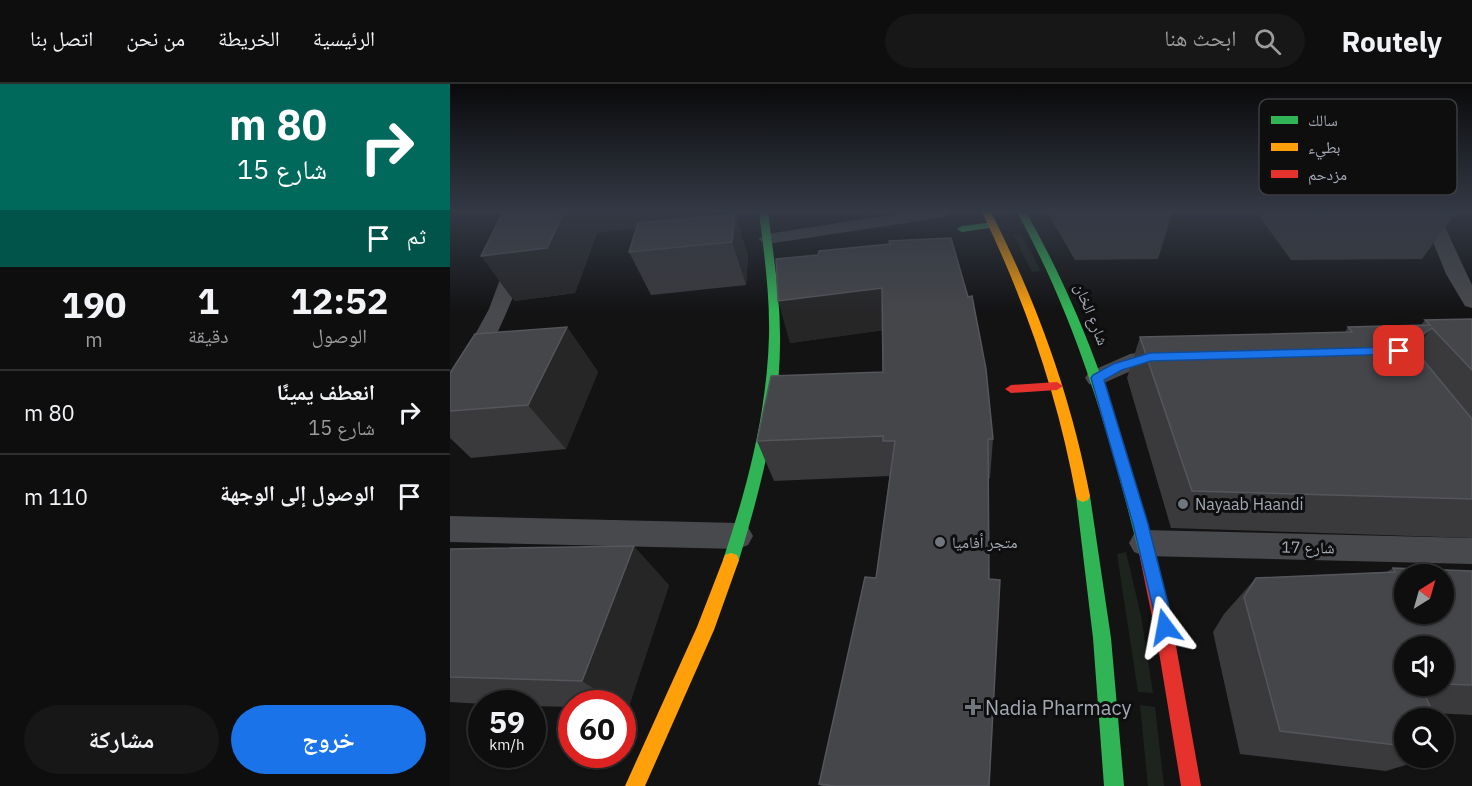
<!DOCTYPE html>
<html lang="ar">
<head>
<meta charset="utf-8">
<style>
  body { margin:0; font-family:"IBM Plex Sans","Noto Naskh Arabic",sans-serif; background:#171718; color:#f1f3f6; direction:rtl; height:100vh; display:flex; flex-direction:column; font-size:22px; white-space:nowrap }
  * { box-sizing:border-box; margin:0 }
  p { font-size:20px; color:#9b9c9e }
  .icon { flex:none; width:33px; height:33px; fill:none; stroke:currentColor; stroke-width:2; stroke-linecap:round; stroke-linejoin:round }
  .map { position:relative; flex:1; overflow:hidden; direction:ltr }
  .panel { display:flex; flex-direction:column; background:#0e0e0f; width:450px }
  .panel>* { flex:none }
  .guide { background:#00695c; color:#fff; overflow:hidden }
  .needle { width:39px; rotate:37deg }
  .fabs { position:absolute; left:944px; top:480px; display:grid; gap:12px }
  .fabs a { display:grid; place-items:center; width:60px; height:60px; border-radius:50%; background:#0e0e0f; box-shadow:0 2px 4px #0004,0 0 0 2px #2e2e2f; font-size:30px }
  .speed { position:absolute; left:18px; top:606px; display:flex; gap:12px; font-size:30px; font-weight:700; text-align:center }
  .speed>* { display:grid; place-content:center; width:78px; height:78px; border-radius:50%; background:#0e0e0f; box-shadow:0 2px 4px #0004,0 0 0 2px #2e2e2f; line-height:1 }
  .speed small { font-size:15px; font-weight:400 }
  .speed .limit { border:9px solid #d22; background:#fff; color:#111 }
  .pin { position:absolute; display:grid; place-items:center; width:51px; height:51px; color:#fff; margin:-26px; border-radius:12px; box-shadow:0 3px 9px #0006 }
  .me { position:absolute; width:66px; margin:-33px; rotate:347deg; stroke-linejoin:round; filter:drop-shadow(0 0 4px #0008) }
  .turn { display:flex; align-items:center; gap:21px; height:126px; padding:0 24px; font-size:27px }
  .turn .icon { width:78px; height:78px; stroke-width:2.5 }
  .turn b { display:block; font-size:42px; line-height:51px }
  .then { display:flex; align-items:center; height:57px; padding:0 24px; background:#0003; gap:12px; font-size:22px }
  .eta { display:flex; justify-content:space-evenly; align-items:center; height:102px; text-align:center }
  .eta b { font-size:36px; font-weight:800; line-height:42px }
  .button { display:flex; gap:12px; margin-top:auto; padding:12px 24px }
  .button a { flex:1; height:69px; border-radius:36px; background:#1a73e8; color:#fff; font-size:24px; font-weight:800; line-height:69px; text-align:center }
  .button a+a { background:#171718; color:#f1f3f6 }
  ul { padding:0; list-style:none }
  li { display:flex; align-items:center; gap:18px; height:84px; padding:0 24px; border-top:2px solid #2e2e2f }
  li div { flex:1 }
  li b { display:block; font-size:22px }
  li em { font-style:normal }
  header { display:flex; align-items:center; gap:36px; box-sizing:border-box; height:84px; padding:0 30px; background:#0e0e0f; border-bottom:2px solid #2e2e2f }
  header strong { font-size:28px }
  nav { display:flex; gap:33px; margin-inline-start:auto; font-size:21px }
  .search { width:420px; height:54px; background:#171718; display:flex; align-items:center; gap:15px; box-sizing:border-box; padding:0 21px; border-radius:33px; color:#9b9c9e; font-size:22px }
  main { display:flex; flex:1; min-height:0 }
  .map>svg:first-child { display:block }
</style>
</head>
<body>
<header>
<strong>Routely</strong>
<div class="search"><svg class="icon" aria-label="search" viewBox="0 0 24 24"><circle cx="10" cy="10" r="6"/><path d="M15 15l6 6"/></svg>ابحث هنا</div>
<nav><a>الرئيسية</a><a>الخريطة</a><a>من نحن</a><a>اتصل بنا</a></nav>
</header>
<main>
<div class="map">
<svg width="1022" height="702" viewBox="0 0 1022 702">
  <rect width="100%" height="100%" fill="#131314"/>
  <path fill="#1d241e" d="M571 150 591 187 582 188 563 151Z
    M676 468 691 532 703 609 688 608 667 470Z
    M690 621 705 623 714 702H698Z"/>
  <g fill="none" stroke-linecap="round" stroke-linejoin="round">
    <path fill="#48494c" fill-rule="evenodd" d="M75 128H92C73 197 45 260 9 321L0 324V296L39 225Z
      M459 128H504L496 133 317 160 308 155 317 150Z
      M971 128H988L1022 201V224L1015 222 996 190Z
      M714 264 722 267 725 272 722 277 692 282 647 302 639 300 635 294 639 288 680 270Z
      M0 432 288 439 298 443 303 452 298 461 288 465 0 458Z
      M694 446 1022 454V480L694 472 684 468 679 459 684 450Z"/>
    <path fill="#30b455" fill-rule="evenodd" d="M309 128H318C323 169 330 210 330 251 331 328 311 403 289 476L287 481 281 483 275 481 273 476C297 404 317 329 319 252 320 211 314 169 309 128Z
      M567 128H576C638 237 673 349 705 469L703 474 697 476 691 474 689 469C659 349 627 237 567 128Z
      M543 138 548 141 546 143 512 148 507 145 512 142Z
      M633 406 638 408 640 412 661 554 674 702H654L643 554 626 412 628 408Z"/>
    <path fill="#ff9f0a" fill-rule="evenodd" d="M532 128H541C587 219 621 312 640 412L638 416 633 418 628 416 626 412C608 312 576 220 532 128Z
      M281 469 287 471 289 476 264 546 195 702H175L247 543 273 476 275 471Z"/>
    <path fill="#e5322d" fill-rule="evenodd" d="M607 298 613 302 607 306 561 309 555 305 561 301Z
      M697 462 703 464 705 469 726 562 751 702H731L708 562 689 469 691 464Z"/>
  </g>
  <path fill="#3a3a3d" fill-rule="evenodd" d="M53 128 259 132 285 130 298 172 296 201 201 211 179 168 186 143 147 149 125 209 64 217Z
    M597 128H720L722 130 708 175 625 176Z
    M806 128H1003L1004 131 972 175 841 176Z
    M368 171 543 355 540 394 538 395 539 702H371L369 700 426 494 439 396V392L324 397 307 357 433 288 432 246 340 259Z
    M1022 235V454L721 444 677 294 690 253 895 248 898 243 971 241 975 236Z
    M117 243 148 288 116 365 21 374 0 354V289Z
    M0 465 219 501 178 625H172V620H122V623L82 622V620H32L0 618Z
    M943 484 1022 487V631L983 629 954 634V674H979L936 687 790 670 763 548 774 530 806 494 937 488ZM993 562V602H954Z"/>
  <path fill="#262627" d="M114 128H259V133L147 149 125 209 64 217 31 172Z
    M408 128H449L409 134Z
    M285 130 298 172 296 201 282 158Z
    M432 204 437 246 340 259 328 217Z
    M117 243 148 288 116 365 78 321Z
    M982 244 949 285 960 260Z
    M184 462 219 501 178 625 172 622V620H168L132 597Z"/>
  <path fill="#45464a" stroke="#54565b" stroke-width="1.5" fill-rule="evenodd" d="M53 128H114L97 164 31 172Z
    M630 128H720L722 130 632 132Z
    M861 128H1003L1004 131 863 132Z
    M285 130 282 158 179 168 188 139Z
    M501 154 518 213 522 212 536 285 543 355H538L539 495 550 496 539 702H384L369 700 415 493 426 494 445 357H433V352L307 357 321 292 433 288 432 204 328 217 326 175 368 171 369 167 440 160 439 157Z
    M1022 235V286L982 244 960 260 1022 335V415L742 407 690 253 902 248 898 243 980 241 975 236Z
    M117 243 78 321 0 327V289L25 250Z
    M184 462 132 597 0 593V465Z
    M943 484 1022 487V601L993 600V562H954V602H971L985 634H954V662L830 647 794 513 806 494 945 488ZM954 490H993V530H954Z
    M993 652 999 667 993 666Z"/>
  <linearGradient id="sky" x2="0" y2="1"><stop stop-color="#0a0a0b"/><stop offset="0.56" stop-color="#333945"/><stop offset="1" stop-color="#333945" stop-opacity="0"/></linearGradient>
  <rect width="1022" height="227" fill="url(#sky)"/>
  <path fill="#1a73e8" stroke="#114b97" stroke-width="1.5" d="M949 263 955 267 953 270 701 277 672 286 654 296 698 440 724 543 721 549 715 552 709 549 683 440 641 294 643 291 663 280 700 269Z"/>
  <g fill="#71757d" stroke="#0e0e0f" stroke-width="2">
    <circle cx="733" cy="420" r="6"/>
    <circle cx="490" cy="458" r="6"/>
    <path d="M520 614h6v6h6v6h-6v6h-6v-6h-6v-6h6z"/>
  </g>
  <g text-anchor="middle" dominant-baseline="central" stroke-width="6" stroke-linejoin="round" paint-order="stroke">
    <g font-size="16" fill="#a4aab5" stroke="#0e0e0f">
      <text transform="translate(642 230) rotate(68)">شارع الخان</text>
      <text transform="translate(858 463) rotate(1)">شارع 17</text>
    </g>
    <g font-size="16" fill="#a4aab5" stroke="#0e0e0f" text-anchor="start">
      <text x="745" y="420">Nayaab Haandi</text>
      <text x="502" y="458">متجر أفاميا</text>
    </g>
    <g font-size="20" fill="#a4aab5" stroke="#0e0e0f" text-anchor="start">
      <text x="535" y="623">Nadia Pharmacy</text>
    </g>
  </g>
  <rect x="809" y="15" width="198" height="96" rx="9" fill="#0e0e0f" stroke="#3b3d41" stroke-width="1.5"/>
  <rect x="821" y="32" width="27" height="8" fill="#30b455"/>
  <rect x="821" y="59" width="27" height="8" fill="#ff9f0a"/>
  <rect x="821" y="86" width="27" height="8" fill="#e5322d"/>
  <g font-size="16" fill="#a4aab5">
    <text x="858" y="42">سالك</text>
    <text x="858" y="69">بطيء</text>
    <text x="858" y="96">مزدحم</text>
  </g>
</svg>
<div class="fabs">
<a><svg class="needle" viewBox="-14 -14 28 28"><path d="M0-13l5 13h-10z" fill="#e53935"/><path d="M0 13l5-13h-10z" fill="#9b9c9e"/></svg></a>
<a><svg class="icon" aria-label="sound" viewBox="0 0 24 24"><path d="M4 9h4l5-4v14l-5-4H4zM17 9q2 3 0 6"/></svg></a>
<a><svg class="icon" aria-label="search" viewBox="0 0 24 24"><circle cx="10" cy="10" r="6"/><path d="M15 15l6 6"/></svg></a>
</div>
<div class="speed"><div>59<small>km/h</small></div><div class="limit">60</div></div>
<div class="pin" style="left:949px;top:267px;background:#d93025"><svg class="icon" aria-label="arrive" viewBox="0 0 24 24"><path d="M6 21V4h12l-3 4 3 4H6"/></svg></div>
<svg class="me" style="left:715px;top:543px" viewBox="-20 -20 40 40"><path d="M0-17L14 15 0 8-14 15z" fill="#1a73e8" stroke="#fff" stroke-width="4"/></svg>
</div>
<section class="panel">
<div class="guide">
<div class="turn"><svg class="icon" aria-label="right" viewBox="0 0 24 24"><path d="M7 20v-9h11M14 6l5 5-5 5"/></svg><div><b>80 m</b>شارع 15</div></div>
<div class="then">ثم<svg class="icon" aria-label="arrive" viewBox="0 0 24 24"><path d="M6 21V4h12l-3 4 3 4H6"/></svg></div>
</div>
<div class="eta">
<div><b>12:52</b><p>الوصول</p></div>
<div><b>1</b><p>دقيقة</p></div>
<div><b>190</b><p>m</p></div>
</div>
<ul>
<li><svg class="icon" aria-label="right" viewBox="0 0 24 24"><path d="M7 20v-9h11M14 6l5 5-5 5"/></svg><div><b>انعطف يمينًا</b><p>شارع 15</p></div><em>80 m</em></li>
<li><svg class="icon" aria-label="arrive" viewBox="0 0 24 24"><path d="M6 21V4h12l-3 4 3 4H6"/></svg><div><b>الوصول إلى الوجهة</b></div><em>110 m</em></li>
</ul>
<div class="button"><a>خروج</a><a>مشاركة</a></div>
</section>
</main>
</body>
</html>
